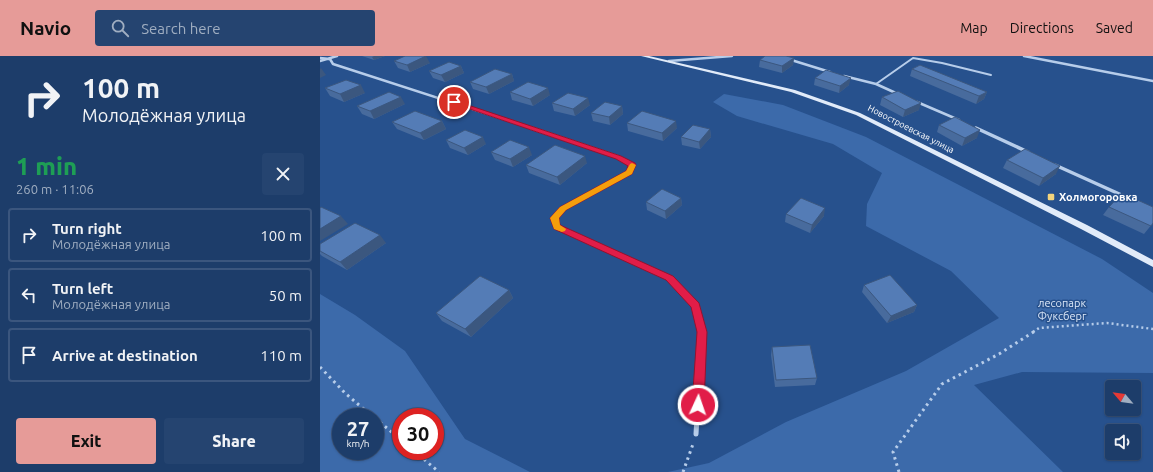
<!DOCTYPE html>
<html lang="en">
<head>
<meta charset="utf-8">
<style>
  body { margin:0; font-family:Ubuntu,sans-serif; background:#254470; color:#f1f3f6; height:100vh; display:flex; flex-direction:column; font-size:15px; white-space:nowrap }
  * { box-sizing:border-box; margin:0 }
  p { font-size:13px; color:#a0aec1 }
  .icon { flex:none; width:22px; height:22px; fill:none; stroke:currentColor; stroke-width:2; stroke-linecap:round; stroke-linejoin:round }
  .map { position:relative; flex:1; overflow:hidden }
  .sheet { display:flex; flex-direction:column; background:#1d3d6a; width:320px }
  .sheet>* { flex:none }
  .top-card { background:#1d3d6a; color:#f1f3f6; overflow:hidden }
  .needle { width:26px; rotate:299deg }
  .tools { position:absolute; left:785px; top:324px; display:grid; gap:8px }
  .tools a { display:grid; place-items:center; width:36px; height:36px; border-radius:4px; background:#1d3d6a; box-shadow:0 1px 3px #0004,0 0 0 1px #3b567e; font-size:20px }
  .speed { position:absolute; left:12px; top:352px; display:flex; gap:8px; font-size:20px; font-weight:700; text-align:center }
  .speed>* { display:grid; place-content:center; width:52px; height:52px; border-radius:50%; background:#1d3d6a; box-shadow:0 1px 3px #0004,0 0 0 1px #3b567e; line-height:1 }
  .speed small { font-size:10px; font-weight:400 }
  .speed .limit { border:6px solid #d22; background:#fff; color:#111 }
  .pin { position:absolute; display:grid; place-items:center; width:34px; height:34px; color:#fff; margin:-17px; border:2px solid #fff; border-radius:50%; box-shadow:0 1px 4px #0007 }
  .me { position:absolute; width:44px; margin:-22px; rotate:3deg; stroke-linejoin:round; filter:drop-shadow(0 0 3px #0008) }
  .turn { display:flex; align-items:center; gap:14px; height:84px; padding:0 16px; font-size:18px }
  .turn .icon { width:52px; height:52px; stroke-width:2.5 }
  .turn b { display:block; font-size:28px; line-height:34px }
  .round { display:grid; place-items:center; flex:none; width:42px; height:42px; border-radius:4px; background:#254470 }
  .summary { display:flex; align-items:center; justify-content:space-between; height:68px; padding:0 16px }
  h1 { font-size:24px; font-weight:800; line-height:30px; color:#1e9e55 }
  .cta { display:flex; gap:8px; margin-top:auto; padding:8px 16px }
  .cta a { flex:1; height:46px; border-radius:4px; background:#e69b98; color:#111; font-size:16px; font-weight:800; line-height:46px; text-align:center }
  .cta a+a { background:#254470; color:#f1f3f6 }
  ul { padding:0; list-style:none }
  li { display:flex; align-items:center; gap:12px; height:54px; margin:0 8px 6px; padding:0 8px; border:2px solid #3b567e; border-radius:4px }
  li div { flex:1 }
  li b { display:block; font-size:15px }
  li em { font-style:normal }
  header { display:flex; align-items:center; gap:24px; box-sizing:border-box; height:56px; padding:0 20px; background:#e69b98; color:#111 }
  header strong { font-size:19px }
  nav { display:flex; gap:22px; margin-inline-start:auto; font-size:14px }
  .search { width:280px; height:36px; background:#254470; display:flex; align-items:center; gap:10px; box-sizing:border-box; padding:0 14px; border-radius:4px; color:#a0aec1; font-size:15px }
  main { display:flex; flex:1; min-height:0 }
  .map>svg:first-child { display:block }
</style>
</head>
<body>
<header>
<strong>Navio</strong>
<div class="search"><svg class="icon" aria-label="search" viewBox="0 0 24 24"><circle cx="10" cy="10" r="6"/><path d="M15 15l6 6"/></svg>Search here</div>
<nav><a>Map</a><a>Directions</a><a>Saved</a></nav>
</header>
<main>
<section class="sheet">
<div class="top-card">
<div class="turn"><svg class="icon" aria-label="right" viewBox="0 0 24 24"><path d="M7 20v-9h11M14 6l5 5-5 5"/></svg><div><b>100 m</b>Молодёжная улица</div></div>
</div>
<div class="summary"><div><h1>1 min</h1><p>260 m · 11:06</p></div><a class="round"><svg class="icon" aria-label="close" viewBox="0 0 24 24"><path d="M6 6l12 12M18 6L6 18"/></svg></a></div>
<ul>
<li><svg class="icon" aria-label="right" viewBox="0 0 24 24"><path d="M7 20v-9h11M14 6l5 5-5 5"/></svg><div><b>Turn right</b><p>Молодёжная улица</p></div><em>100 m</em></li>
<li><svg class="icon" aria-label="left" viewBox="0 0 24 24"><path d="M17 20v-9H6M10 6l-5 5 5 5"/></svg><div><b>Turn left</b><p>Молодёжная улица</p></div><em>50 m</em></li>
<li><svg class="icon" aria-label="arrive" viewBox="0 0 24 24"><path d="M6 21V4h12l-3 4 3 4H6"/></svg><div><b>Arrive at destination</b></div><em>110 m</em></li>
</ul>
<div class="cta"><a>Exit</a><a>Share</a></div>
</section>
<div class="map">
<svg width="833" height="416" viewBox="0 0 833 416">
  <rect width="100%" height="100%" fill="#27518d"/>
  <path fill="#3c6aaa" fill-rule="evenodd" d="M404 38 463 49 546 81 782 203 833 237V317L702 316 654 329 743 416H348L389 407 466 366 586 315 679 262 631 215 546 170 547 148 562 117 513 88 417 60 393 46Z
    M0 238 35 259 85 295 145 383 210 416H0ZM21 361H55V395H21ZM81 361H115V395H81Z"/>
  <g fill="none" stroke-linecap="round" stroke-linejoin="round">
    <path stroke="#b7cdea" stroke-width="2.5" stroke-dasharray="2 3" stroke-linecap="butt" d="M713 276 719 272 787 267 833 273"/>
    <path stroke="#b7cdea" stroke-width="3" stroke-dasharray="2.5 4" stroke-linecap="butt" d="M0 311 25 337 53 361
      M55 362 81 384
      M94 395 119 416
      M363 416 373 388
      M579 416 573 396 622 328 679 298 715 275"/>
    <path stroke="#b7cdea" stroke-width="2" d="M556 28 593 2 622 7 671 19"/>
    <path stroke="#b7cdea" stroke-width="2.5" d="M704 0 833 25
      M0 2 10 3 13 8 214 73
      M468 3 510 16
      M0 5 17 0
      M349 5 412 0
      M524 20 556 28 578 38
      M597 46 639 64
      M656 72 658 73"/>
    <path stroke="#b7cdea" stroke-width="3.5" d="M211 72 298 101 312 109 310 117 243 152 234 163
      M656 72 708 96
      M735 109 806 141"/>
    <path stroke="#b7cdea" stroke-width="4" d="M234 162 236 171 350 222 376 250 382 276"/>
    <path stroke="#b7cdea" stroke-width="5" d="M376 378 382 275"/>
    <path fill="#e1ebf9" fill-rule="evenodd" d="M321 0H329L475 34 540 57 767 169 833 204V211L761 173 536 59 471 36Z"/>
  </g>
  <path fill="#486b9d" d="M42 0H65L54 4Z
    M474 2 473 9 462 17 439 11 440 4Z
    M74 5 110 7 90 16 78 12Z
    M141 10 144 17 125 26 113 22 109 15Z
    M592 13 667 36 664 43 656 48 590 20Z
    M192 18 194 25 169 38 153 33 150 26Z
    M495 22 529 29 519 37 494 29Z
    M5 32 45 37 24 46 10 40Z
    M190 36 230 39 213 50 192 44Z
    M562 41 599 54 583 61 560 49Z
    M232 47 270 49 255 60 234 55Z
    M85 48 54 63 42 58 37 50Z
    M302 50 303 58 290 69 273 65 271 57Z
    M122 65 126 73 104 84 77 73 72 66Z
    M307 67 357 72 343 85 308 75Z
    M619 69 657 82 642 90 617 76Z
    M390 73 391 81 380 93 362 89 361 81Z
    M126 84 166 88 148 99 130 92Z
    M171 96 212 99 193 111 175 104Z
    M687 104 736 118 719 130 683 112Z
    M267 107 240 129 209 117 206 109Z
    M361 142 362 149 346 163 327 154 326 146Z
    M789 151 833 167 824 178 783 159Z
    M466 158 504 160 490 177 465 166Z
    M66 187 27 214 2 200 0 198V188Z
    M544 229 597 249 594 256 567 267 542 236Z
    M189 234 193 242 151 281 122 265 116 257Z
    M452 291 497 322 495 329 455 331 451 299Z"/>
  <path fill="#3b577f" d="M54 0H65L54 4 52 1Z
    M106 0 110 7 90 16 87 9Z
    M474 2 473 9 462 17V10Z
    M141 10 144 17 125 26 121 19Z
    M1 12 6 19 0 22V13Z
    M192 18 194 25 169 38 166 31Z
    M531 22 529 29 519 37 520 30Z
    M41 29 45 37 24 46 20 38Z
    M228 32 230 39 213 50 210 43Z
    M667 36 664 43 656 48 659 40Z
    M81 41 85 48 54 63 50 55Z
    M268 42 270 49 255 60 253 53Z
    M601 47 599 54 583 61 585 54Z
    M302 50 303 58 290 69 289 61Z
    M122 65 126 73 104 84 100 77Z
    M356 65 357 72 343 85 342 77Z
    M390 73 391 81 380 93 379 86Z
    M660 74 657 82 642 90 645 82Z
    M163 81 166 88 148 99 144 92Z
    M209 91 212 99 193 111 190 103Z
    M265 100 267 107 240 129 237 121Z
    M740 110 736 118 719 130 723 122Z
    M361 142 362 149 346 163 345 155Z
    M505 152 504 160 490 177 492 169Z
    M21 160 28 168 0 185V173Z
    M60 179 66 187 27 214 20 206Z
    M189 234 193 242 151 281 145 273Z
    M597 249 594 256 567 267 571 260Z"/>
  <path fill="#547cb6" stroke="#3b577f" d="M85 0H106L87 9 74 5Z
    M445 0H466L474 2 462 10 440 4Z
    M129 6 141 10 121 19 109 15Z
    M600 9 667 36 659 40 592 13Z
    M175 13 192 18 166 31 150 26Z
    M506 14 531 22 520 30 495 22Z
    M26 24 41 29 20 38 5 32Z
    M208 26 228 32 210 43 190 36Z
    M578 35 601 47 585 54 562 41Z
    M69 36 81 41 50 55 37 50Z
    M248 37 268 42 253 53 232 47Z
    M285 46 302 50 289 61 271 57Z
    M95 55 122 65 100 77 72 66Z
    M322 55 356 65 342 77 307 67Z
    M635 61 660 74 645 82 619 69Z
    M373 69 390 73 379 86 361 81Z
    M145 74 163 81 144 92 126 84Z
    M190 84 209 91 190 103 171 96Z
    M235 89 265 100 237 121 206 109Z
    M705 93 740 110 723 122 687 104Z
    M342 133 361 142 345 155 326 146Z
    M802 137 833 151V167L831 170 789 151Z
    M481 142 505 152 492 169 466 158Z
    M1 151 21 160 0 173V152Z
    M35 167 60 179 20 206 0 195V188Z
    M570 219 597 249 571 260 544 229Z
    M160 220 189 234 145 273 116 257Z
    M490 289 497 322 456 324 452 291Z"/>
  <path fill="#e11d48" stroke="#92132f" d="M132 45H136L301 100 315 107 316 109 312 118 246 154 239 162 240 169 353 220 379 247 387 276 384 349 382 353 378 355 374 353 372 349 377 276 371 251 346 224 234 173 230 162 240 151 306 115 308 110 296 103 132 47Z"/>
  <path fill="#f59e0b" d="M312 107 316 109 312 118 246 154 239 162 240 169 246 173 245 175 242 176 234 173 230 162 240 151 306 115 310 108Z"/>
  <rect fill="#f3d47c" stroke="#27518d" stroke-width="1.5" x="727" y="137" width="8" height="8" rx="2"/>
  <g text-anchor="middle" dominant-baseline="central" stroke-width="3" stroke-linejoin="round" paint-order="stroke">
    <g font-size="9" fill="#fff" stroke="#27518d">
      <text transform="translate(591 73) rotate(27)">Новостроевская улица</text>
    </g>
    <g font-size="11" font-weight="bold" fill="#fff" stroke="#27518d" text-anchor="start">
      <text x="739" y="141">Холмогоровка</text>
    </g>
    <g font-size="11" fill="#dbe7f8" stroke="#27518d">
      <text x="742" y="247">лесопарк<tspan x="742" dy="13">Фуксберг</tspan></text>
    </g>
  </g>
</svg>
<div class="tools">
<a><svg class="needle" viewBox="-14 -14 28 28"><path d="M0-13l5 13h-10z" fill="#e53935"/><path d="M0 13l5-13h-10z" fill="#a0aec1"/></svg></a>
<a><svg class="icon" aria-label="sound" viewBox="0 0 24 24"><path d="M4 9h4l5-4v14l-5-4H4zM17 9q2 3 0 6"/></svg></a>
</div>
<div class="speed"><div>27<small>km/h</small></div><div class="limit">30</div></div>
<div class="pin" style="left:134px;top:46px;background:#d93025"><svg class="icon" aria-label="arrive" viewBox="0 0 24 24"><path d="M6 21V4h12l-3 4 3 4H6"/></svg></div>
<svg class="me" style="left:378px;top:349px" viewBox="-20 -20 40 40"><circle r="17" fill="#e11d48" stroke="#fff" stroke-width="3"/><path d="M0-11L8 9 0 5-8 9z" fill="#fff"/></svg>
</div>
</main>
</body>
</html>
